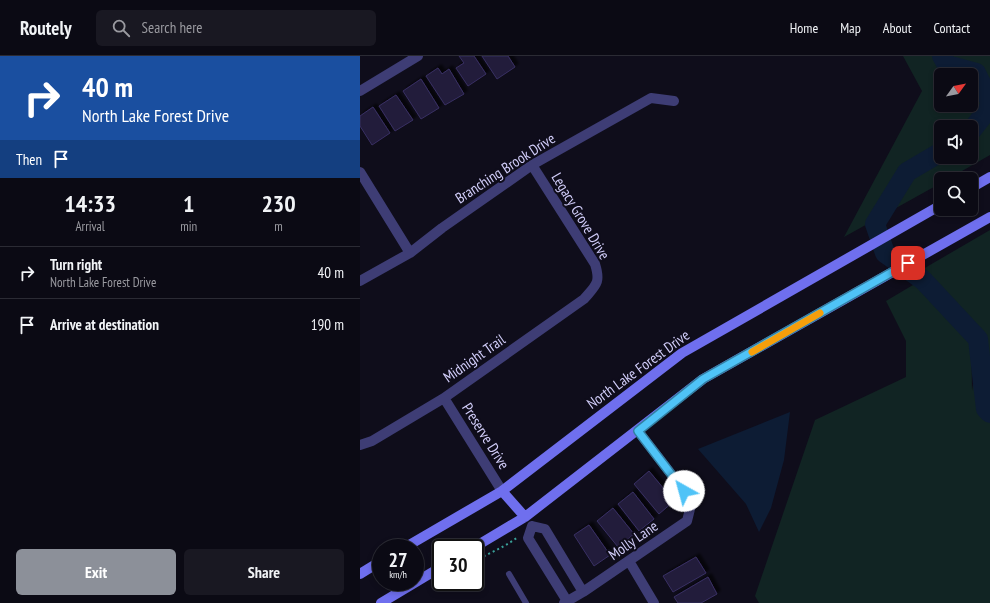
<!DOCTYPE html>
<html lang="en">
<head>
<meta charset="utf-8">
<style>
  body { margin:0; font-family:"PT Sans Narrow",sans-serif; background:#191822; color:#f1f3f6; height:100vh; display:flex; flex-direction:column; font-size:15px; white-space:nowrap }
  * { box-sizing:border-box; margin:0 }
  p { font-size:13px; color:#9a9aa0 }
  .icon { flex:none; width:22px; height:22px; fill:none; stroke:currentColor; stroke-width:2; stroke-linecap:round; stroke-linejoin:round }
  .map { position:relative; flex:1; overflow:hidden }
  .drawer { display:flex; flex-direction:column; background:#0b0a14; width:360px }
  .drawer>* { flex:none }
  .hud { background:#1a4fa0; color:#fff; overflow:hidden }
  .needle { width:26px; rotate:57deg }
  .controls { position:absolute; left:574px; top:12px; display:grid; gap:8px }
  .controls a { display:grid; place-items:center; width:44px; height:44px; border-radius:6px; background:#0b0a14; box-shadow:0 2px 6px #0003,0 0 0 1px #2b2b34; font-size:20px }
  .speed { position:absolute; left:12px; top:483px; display:flex; gap:8px; font-size:20px; font-weight:700; text-align:center }
  .speed>* { display:grid; place-content:center; width:52px; height:52px; border-radius:50%; background:#0b0a14; box-shadow:0 2px 6px #0003,0 0 0 1px #2b2b34; line-height:1 }
  .speed small { font-size:10px; font-weight:400 }
  .speed .limit { border:2px solid #111; border-radius:6px; background:#fff; color:#111 }
  .pin { position:absolute; display:grid; place-items:center; width:34px; height:34px; color:#fff; margin:-17px; border-radius:8px; box-shadow:0 2px 6px #0006 }
  .me { position:absolute; width:44px; margin:-22px; rotate:322deg; stroke-linejoin:round; filter:drop-shadow(0 0 3px #0008) }
  .turn { display:flex; align-items:center; gap:14px; height:84px; padding:0 16px; font-size:18px }
  .turn .icon { width:52px; height:52px; stroke-width:2.5 }
  .turn b { display:block; font-size:28px; line-height:34px }
  .then { display:flex; align-items:center; height:38px; padding:0 16px; background:#0003; gap:8px; font-size:15px }
  .eta { display:flex; justify-content:space-evenly; align-items:center; height:68px; text-align:center }
  .eta b { font-size:24px; font-weight:800; line-height:28px }
  .action { display:flex; gap:8px; margin-top:auto; padding:8px 16px }
  .action a { flex:1; height:46px; border-radius:6px; background:#8c9099; color:#fff; font-size:16px; font-weight:800; line-height:46px; text-align:center }
  .action a+a { background:#191822; color:#f1f3f6 }
  ul { padding:0; list-style:none }
  li { display:flex; align-items:center; gap:12px; height:52px; padding:0 16px; border-top:1px solid #2b2b34 }
  li div { flex:1 }
  li b { display:block; font-size:15px }
  li em { font-style:normal }
  header { display:flex; align-items:center; gap:24px; box-sizing:border-box; height:56px; padding:0 20px; background:#0b0a14; border-bottom:1px solid #2b2b34 }
  header strong { font-size:19px }
  nav { display:flex; gap:22px; margin-inline-start:auto; font-size:14px }
  .search { width:280px; height:36px; background:#191822; display:flex; align-items:center; gap:10px; box-sizing:border-box; padding:0 14px; border-radius:6px; color:#9a9aa0; font-size:15px }
  main { display:flex; flex:1; min-height:0 }
  .map>svg:first-child { display:block }
</style>
</head>
<body>
<header>
<strong>Routely</strong>
<div class="search"><svg class="icon" aria-label="search" viewBox="0 0 24 24"><circle cx="10" cy="10" r="6"/><path d="M15 15l6 6"/></svg>Search here</div>
<nav><a>Home</a><a>Map</a><a>About</a><a>Contact</a></nav>
</header>
<main>
<section class="drawer">
<div class="hud">
<div class="turn"><svg class="icon" aria-label="right" viewBox="0 0 24 24"><path d="M7 20v-9h11M14 6l5 5-5 5"/></svg><div><b>40 m</b>North Lake Forest Drive</div></div>
<div class="then">Then<svg class="icon" aria-label="arrive" viewBox="0 0 24 24"><path d="M6 21V4h12l-3 4 3 4H6"/></svg></div>
</div>
<div class="eta">
<div><b>14:33</b><p>Arrival</p></div>
<div><b>1</b><p>min</p></div>
<div><b>230</b><p>m</p></div>
</div>
<ul>
<li><svg class="icon" aria-label="right" viewBox="0 0 24 24"><path d="M7 20v-9h11M14 6l5 5-5 5"/></svg><div><b>Turn right</b><p>North Lake Forest Drive</p></div><em>40 m</em></li>
<li><svg class="icon" aria-label="arrive" viewBox="0 0 24 24"><path d="M6 21V4h12l-3 4 3 4H6"/></svg><div><b>Arrive at destination</b></div><em>190 m</em></li>
</ul>
<div class="action"><a>Exit</a><a>Share</a></div>
</section>
<div class="map">
<svg width="630" height="547" viewBox="0 0 630 547">
  <defs>
    <filter id="shadow"><feDropShadow dx="3.5" dy="-3.5" stdDeviation="1" flood-color="#0009"/></filter>
  </defs>
  <rect width="100%" height="100%" fill="#0f0d1b"/>
  <path fill="#112423" fill-rule="evenodd" d="M543 0H630V99L588 123H581V127L484 181 562 35ZM581 19H611V49H581ZM581 71H611V101H581Z
    M630 174V547H399L395 540 455 364 546 321V285L526 245 558 226 551 220ZM611 269 617 302 612 335Z"/>
  <path fill="#0d1c34" d="M430 356 424 404 411 452 399 476 386 448 338 393Z"/>
  <g fill="none" stroke-linecap="round" stroke-linejoin="round">
    <path stroke="#0d1c34" stroke-width="20" d="M582 0 587 9 616 17 630 45
      M611 75 630 51
      M581 96 547 116 515 168 525 197 563 224 618 283 626 353 630 357"/>
  </g>
  <path fill="#211b3a" stroke="#393063" filter="url(#shadow)" d="M99 0H114L126 18 108 30 96 12 104 7Z
    M122 0H148L155 11 137 23Z
    M78 12 82 18 89 13 104 38 85 49 66 20Z
    M61 23 79 52 61 63 43 35Z
    M36 39 53 64 35 75 19 50Z
    M13 51 30 77 12 89 0 70V60Z
    M289 415 314 445 299 458 274 428Z
    M273 436 294 463 279 475 258 448Z
    M253 452 274 478 258 491 237 465Z
    M229 469 250 499 234 510 214 479Z
    M336 501 346 517 313 536 303 520Z
    M348 521 357 538 341 547H318L314 541Z"/>
  <g fill="none" stroke-linecap="round" stroke-linejoin="round">
    <path stroke="#3aa098" stroke-width="2" stroke-dasharray="2 3" stroke-linecap="butt" d="M115 505C129 497 145 491 158 481"/>
    <path stroke="#3e3d75" stroke-width="6" d="M149 518 166 547"/>
    <path stroke="#3e3d75" stroke-width="10" d="M0 35 58 0
      M0 116 50 197
      M0 225 50 197 82 172 172 109 291 42 314 45
      M84 342 142 435
      M0 389 12 385 84 342 224 243C236 229 241 227 235 208L172 109
      M172 470 185 473 223 536
      M172 470 168 482 207 545
      M269 505 294 547
      M204 547 223 536 327 465 332 445 278 375"/>
    <path stroke="#6f6fee" stroke-width="10" d="M611 132 630 121
      M142 435 165 461
      M44 492 142 435 322 297 581 149
      M113 492 165 461 343 323 630 161
      M0 518 21 505
      M21 547 81 511"/>
  </g>
  <g fill="none" stroke-linecap="round" stroke-linejoin="round">
    <defs>
      <path id="route" d="M324 435 278 375 343 323 548 207"/>
    </defs>
    <use href="#route" stroke="#337fa1" stroke-width="10"/>
    <use href="#route" stroke="#4fc3f7" stroke-width="7"/>
    <path stroke="#f59e0b" stroke-width="7" d="M392 296 460 257"/>
  </g>
  <g text-anchor="middle" dominant-baseline="central" stroke-width="4" stroke-linejoin="round" paint-order="stroke">
    <g font-size="15" fill="#d1cdf9" stroke="#0f0d1b">
      <text transform="translate(145 112) rotate(-33)">Branching Brook Drive</text>
      <text transform="translate(221 160) rotate(59)">Legacy Grove Drive</text>
      <text transform="translate(114 302) rotate(-35)">Midnight Trail</text>
      <text transform="translate(278 313) rotate(-36)">North Lake Forest Drive</text>
      <text transform="translate(126 380) rotate(58)">Preserve Drive</text>
      <text transform="translate(273 484) rotate(-35)">Molly Lane</text>
    </g>
  </g>
</svg>
<div class="controls">
<a><svg class="needle" viewBox="-14 -14 28 28"><path d="M0-13l5 13h-10z" fill="#e53935"/><path d="M0 13l5-13h-10z" fill="#9a9aa0"/></svg></a>
<a><svg class="icon" aria-label="sound" viewBox="0 0 24 24"><path d="M4 9h4l5-4v14l-5-4H4zM17 9q2 3 0 6"/></svg></a>
<a><svg class="icon" aria-label="search" viewBox="0 0 24 24"><circle cx="10" cy="10" r="6"/><path d="M15 15l6 6"/></svg></a>
</div>
<div class="speed"><div>27<small>km/h</small></div><div class="limit">30</div></div>
<div class="pin" style="left:548px;top:207px;background:#d93025"><svg class="icon" aria-label="arrive" viewBox="0 0 24 24"><path d="M6 21V4h12l-3 4 3 4H6"/></svg></div>
<svg class="me" style="left:324px;top:435px" viewBox="-20 -20 40 40"><circle r="19" fill="#fff"/><path d="M0-13L10 11 0 6-10 11z" fill="#4fc3f7"/></svg>
</div>
</main>
</body>
</html>
